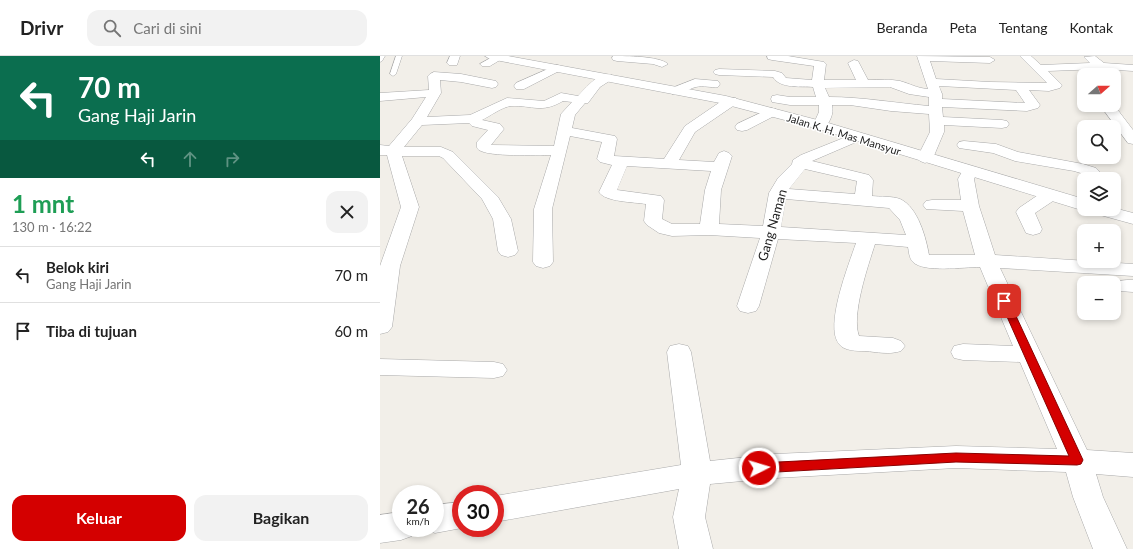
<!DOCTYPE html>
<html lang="id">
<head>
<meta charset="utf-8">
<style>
  body { margin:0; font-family:Lato,sans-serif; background:#f2f2f2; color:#222; height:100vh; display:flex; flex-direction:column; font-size:15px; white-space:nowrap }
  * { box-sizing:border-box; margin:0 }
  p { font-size:13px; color:#767676 }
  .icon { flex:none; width:22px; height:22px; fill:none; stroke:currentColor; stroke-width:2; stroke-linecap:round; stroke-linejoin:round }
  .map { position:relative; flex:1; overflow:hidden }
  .sheet { display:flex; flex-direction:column; background:#fff; width:380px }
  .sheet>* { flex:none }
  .top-card { background:#0b6e4f; color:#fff; overflow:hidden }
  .needle { width:26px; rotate:69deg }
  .tools { position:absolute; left:697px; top:12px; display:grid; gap:8px }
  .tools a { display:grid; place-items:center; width:44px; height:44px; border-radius:8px; background:#fff; box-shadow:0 2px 6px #0003; font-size:20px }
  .speed { position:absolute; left:12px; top:429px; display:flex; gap:8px; font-size:20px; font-weight:700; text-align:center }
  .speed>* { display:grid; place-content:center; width:52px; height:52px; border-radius:50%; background:#fff; box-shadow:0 2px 6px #0003; line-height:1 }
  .speed small { font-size:10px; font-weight:400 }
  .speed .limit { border:6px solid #d22; background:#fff; color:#111 }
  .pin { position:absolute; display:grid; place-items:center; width:34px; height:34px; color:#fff; margin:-17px; border-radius:8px; box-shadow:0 2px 6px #0006 }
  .me { position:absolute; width:44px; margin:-22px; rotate:85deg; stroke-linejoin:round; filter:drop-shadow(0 0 3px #0008) }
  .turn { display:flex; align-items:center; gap:14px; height:84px; padding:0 12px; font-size:18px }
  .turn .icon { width:52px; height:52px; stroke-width:2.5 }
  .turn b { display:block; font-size:28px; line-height:34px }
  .lanes { display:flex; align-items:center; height:38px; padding:0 12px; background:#0003; justify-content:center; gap:20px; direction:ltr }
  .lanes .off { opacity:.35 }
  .round { display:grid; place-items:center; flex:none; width:42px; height:42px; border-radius:12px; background:#f2f2f2 }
  .summary { display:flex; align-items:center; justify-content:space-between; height:68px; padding:0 12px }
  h1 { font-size:24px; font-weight:700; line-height:30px; color:#1e9e55 }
  .cta { display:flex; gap:8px; margin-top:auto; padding:8px 12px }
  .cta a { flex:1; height:46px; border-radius:12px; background:#d40000; color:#fff; font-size:16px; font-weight:700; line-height:46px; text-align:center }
  .cta a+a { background:#f2f2f2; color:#222 }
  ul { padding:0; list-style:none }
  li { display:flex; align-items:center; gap:12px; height:56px; padding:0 12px; border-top:1px solid #e0e0e0 }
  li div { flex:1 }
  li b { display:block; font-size:15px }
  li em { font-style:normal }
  header { display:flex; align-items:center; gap:24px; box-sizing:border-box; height:56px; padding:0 20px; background:#fff; border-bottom:1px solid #e0e0e0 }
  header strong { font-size:19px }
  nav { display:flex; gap:22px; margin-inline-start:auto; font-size:14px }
  .search { width:280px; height:36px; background:#f2f2f2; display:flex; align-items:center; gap:10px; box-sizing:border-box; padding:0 14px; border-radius:12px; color:#767676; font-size:15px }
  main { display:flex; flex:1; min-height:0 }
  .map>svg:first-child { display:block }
</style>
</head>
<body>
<header>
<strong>Drivr</strong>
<div class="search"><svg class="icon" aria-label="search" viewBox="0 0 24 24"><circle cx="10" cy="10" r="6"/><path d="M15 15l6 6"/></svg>Cari di sini</div>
<nav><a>Beranda</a><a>Peta</a><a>Tentang</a><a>Kontak</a></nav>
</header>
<main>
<section class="sheet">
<div class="top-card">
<div class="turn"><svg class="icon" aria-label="left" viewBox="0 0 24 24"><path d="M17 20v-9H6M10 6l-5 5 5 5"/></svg><div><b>70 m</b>Gang Haji Jarin</div></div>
<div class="lanes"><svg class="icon" aria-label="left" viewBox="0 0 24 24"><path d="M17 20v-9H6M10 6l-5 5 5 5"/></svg><svg class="icon off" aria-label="ahead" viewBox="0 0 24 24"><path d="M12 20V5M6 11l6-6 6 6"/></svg><svg class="icon off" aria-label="right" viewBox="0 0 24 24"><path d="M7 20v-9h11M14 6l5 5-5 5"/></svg></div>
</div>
<div class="summary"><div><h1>1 mnt</h1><p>130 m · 16:22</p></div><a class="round"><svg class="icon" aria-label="close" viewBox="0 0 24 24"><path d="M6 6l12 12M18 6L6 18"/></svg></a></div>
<ul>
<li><svg class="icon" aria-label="left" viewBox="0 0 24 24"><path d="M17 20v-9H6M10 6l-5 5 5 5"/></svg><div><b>Belok kiri</b><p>Gang Haji Jarin</p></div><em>70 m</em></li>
<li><svg class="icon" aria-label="arrive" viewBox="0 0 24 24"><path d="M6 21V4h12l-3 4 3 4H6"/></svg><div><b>Tiba di tujuan</b></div><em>60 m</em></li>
</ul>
<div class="cta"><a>Keluar</a><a>Bagikan</a></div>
</section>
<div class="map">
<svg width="753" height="493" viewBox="0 0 753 493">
  <rect width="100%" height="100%" fill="#f2efe9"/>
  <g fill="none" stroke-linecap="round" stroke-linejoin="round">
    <defs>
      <path id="service" d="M0 0H5L2 5 0 6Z
        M16 0H22L16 18 13 20 10 18Z"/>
      <path id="minor" d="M70 0H80L77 9H69L67 7Z
        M114 0 125 1 110 10H102L100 8Z
        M233 0C246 0 279 0 288 8L282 11 273 8 237 5 233 4 232 2Z
        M387 0H408L444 6 446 8 444 24H476L468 7 474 4 478 5 488 24C499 24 510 23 520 25 531 28 536 32 548 33L537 0 610 1 615 4 610 7 550 5 556 23 610 26 667 27 640 0H651L661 9 710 7 704 1 715 0 724 7 753 9V15L721 13 668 15 682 29 680 32 669 35 649 34 660 49 658 52 647 55 562 51 563 61 622 64 627 65 629 68 627 71 622 72 564 69V76L553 102 550 105 545 107 540 105 537 102 550 76 549 58 511 55 470 49H452C454 58 450 65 445 72L440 73 435 72 433 69 439 56V49H410L392 46 391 43 392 40 397 39 410 41H436L433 31C421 30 400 33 393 21L339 19 335 18 333 16 335 14 339 13 395 15 402 17 406 22 432 24 434 10 392 4 388 3ZM559 30 636 34 645 47 562 43V38ZM510 31 529 38 549 41V50C515 47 482 41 449 41L445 32Z
        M177 9 181 10 183 12 181 14 144 33H136L134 30 136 27Z
        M54 16 81 18 116 25 118 28 116 31 112 32 81 26 60 24 61 37 47 61 90 59 127 42 164 45 181 37 198 40C207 31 218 16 232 19L234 22 220 31 208 47H205L195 59 192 72 235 80 237 83 234 100 284 103 305 70 346 42H356L357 45 356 48 315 76 299 104 334 106 339 97 344 95 349 97 352 100 341 134 339 168 383 170 389 137 398 122 412 108 413 104 421 99 476 77 481 78 483 81 481 84 432 105 489 119 493 124 492 140C500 141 512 140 520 143 538 151 546 182 549 199H595L583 155 546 153 543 149 546 145 552 144H581L578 123 584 112 590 110 596 112 598 115 594 123 599 150 615 199 753 208V220L620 212 707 394 753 397V421L716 418 723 441 747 493H713L693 441 686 416 576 412 395 422 330 428 325 461 333 493H299L293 461 299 433 115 466V440L301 409 287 296 290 290 299 288 308 290 311 296 330 405 395 398 576 390 677 393 640 306 583 304 574 302 571 296 574 290 583 288 633 290 600 211C584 211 544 217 533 206 529 202 529 196 528 191L495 188C488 210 471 259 479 280L513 282 521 285 525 290 521 295C509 299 497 296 485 295 477 295 464 295 459 288 444 270 469 208 476 187L398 183 379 250 376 255 368 257 360 255 357 250 380 182 329 179 292 180 279 177 267 169 264 165 266 148C254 146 225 146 219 136L232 109 220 106 217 103 222 86 190 80 172 153 173 206 170 210 163 212 156 210 153 206 154 153 171 99C157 99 109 101 99 94 96 92 97 89 97 86L108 74 92 70 89 67 42 69 24 91H61L73 96 118 141 131 163 138 195 135 199 128 201 121 199 118 195 113 163 102 143 63 102 59 100H22L39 151 20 210 12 271 8 276 0 278V210L21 151 7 99H0V89L9 90 32 63 46 41 0 45V37L49 34 48 20 50 18ZM183 45 192 46 181 58 174 90 111 89 124 73 120 68 102 64C110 60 122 51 131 50 153 49 161 58 183 45ZM247 110 331 115 325 134 320 168H292L282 163 284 144 281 140 237 134ZM425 113 477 125 475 138 409 133ZM406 143 509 152 520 164 526 179 401 171Z
        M315 23 338 25 340 28 338 31C331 32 323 29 316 31 307 33 301 40 292 38L290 35 292 32Z
        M720 49H734L753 74V88L748 87Z
        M391 52 396 53 398 56 396 59 367 74 362 75 357 74 355 71 357 68Z
        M584 85 616 88 638 96 703 108 716 112 726 123H709L704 118 694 115 635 105 613 97 579 92 577 89 579 86Z
        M670 134 676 135 679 139 676 143 655 157 662 173 660 177 653 179 646 177 636 156 639 152 664 135Z
        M747 224H753V236L739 235 736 230 739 225Z
        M0 303 114 306 123 308 127 314 123 320 114 322 0 319Z
        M81 446 82 472 55 477 44 473 55 472V449Z
        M21 456V472H36L32 480 21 484 0 487V459Z"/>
      <path id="tertiary" d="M105 0H128L346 40 445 66 704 143V153H709L704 154 698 153 435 72 340 47 110 3Z
        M734 152 753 157V168L713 157 710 153H734Z"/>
    </defs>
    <use href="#service" stroke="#a9a9a9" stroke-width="1"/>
    <use href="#minor" stroke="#a9a9a9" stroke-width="1"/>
    <use href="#tertiary" stroke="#a9a9a9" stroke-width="1"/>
    <use href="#service" fill="#fff" fill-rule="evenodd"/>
    <use href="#minor" fill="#fff" fill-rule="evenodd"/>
    <use href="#tertiary" fill="#fff" fill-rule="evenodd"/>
  </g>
  <path fill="#d40000" stroke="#8a0000" d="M624 242 629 245 703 404 701 408 697 409 576 406 379 417 375 415 373 412 375 408 379 407 576 397 689 400 620 245Z"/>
  <g text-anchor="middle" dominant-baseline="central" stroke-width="3" stroke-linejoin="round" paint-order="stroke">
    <g font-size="11" fill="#222" stroke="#fff">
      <text transform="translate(464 78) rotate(17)">Jalan K. H. Mas Mansyur</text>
    </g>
    <g font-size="13" fill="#222" stroke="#fff">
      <text transform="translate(392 169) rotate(-74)">Gang Naman</text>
    </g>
  </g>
</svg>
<div class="tools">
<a><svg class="needle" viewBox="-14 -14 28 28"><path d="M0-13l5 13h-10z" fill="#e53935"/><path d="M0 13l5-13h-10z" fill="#767676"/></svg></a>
<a><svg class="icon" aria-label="search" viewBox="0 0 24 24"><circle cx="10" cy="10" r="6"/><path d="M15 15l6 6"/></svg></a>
<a><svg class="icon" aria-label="layers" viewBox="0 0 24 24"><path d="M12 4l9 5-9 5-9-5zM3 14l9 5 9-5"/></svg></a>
<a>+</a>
<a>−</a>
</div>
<div class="speed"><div>26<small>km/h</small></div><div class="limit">30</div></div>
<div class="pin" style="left:624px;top:245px;background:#d93025"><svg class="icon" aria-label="arrive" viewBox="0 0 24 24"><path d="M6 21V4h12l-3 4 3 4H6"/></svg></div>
<svg class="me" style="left:379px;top:412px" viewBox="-20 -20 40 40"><circle r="17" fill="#d40000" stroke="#fff" stroke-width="3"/><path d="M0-11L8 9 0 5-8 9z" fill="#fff"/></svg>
</div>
</main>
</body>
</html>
